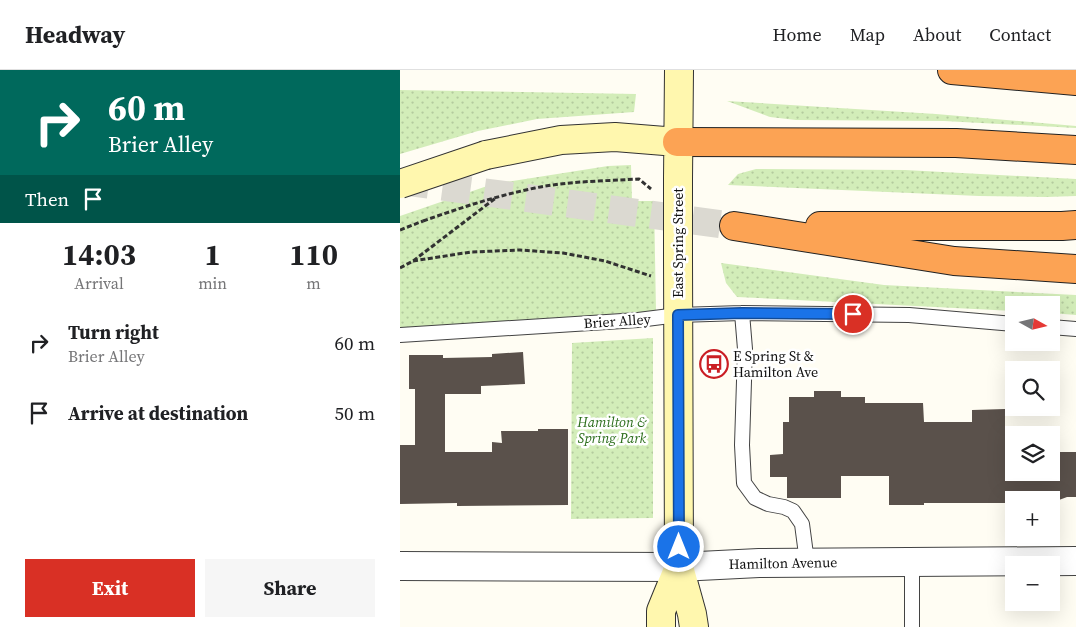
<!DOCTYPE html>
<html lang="en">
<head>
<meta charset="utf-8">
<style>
  body { margin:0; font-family:"Source Serif 4",serif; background:#f6f6f6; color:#202124; height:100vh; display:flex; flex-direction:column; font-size:19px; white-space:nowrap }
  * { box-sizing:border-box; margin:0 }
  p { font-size:16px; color:#757577 }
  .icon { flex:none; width:28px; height:28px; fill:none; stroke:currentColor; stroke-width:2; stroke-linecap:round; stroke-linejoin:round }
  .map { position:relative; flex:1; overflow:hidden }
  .side { display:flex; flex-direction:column; background:#fff; width:400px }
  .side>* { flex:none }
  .hud { background:#00695c; color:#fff; overflow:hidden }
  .needle { width:32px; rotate:98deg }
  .buttons { position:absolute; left:605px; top:226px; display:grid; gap:10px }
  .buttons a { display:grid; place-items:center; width:55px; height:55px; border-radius:0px; background:#fff; box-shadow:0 5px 20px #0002; font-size:25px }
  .pin { position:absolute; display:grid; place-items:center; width:42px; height:42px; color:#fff; margin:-21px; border:2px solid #fff; border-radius:50%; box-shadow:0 1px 5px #0007 }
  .me { position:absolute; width:55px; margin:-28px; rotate:0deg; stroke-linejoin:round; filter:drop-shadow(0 0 4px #0008) }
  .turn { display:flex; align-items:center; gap:18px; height:105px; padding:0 25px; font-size:22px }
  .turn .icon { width:65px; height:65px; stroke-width:2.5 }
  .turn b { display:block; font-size:35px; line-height:42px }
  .then { display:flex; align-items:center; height:48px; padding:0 25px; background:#0003; gap:10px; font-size:19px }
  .eta { display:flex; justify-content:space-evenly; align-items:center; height:85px; text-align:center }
  .eta b { font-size:30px; font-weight:700; line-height:35px }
  .action { display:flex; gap:10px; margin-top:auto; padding:10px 25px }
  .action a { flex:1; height:58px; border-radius:0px; background:#d93025; color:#fff; font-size:20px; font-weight:700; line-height:58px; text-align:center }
  .action a+a { background:#f6f6f6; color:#202124 }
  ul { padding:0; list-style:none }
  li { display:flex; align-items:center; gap:15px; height:70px; padding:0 25px }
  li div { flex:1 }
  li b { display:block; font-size:19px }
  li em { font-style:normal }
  header { display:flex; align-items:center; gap:30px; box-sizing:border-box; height:70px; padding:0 25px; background:#fff; border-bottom:1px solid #e0e0e0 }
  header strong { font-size:24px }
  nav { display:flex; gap:28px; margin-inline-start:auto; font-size:18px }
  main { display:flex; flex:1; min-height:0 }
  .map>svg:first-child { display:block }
</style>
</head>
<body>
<header>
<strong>Headway</strong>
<nav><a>Home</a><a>Map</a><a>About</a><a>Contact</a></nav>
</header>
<main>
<section class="side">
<div class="hud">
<div class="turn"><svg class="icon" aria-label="right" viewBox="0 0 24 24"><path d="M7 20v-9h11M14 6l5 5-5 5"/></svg><div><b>60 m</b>Brier Alley</div></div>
<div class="then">Then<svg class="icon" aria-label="arrive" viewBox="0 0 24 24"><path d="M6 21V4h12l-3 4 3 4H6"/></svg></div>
</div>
<div class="eta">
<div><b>14:03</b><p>Arrival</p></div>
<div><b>1</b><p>min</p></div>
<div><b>110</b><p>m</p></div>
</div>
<ul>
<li><svg class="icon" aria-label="right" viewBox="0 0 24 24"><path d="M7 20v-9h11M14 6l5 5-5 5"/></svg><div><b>Turn right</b><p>Brier Alley</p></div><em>60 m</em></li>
<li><svg class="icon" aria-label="arrive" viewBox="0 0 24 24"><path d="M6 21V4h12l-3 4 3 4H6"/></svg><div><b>Arrive at destination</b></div><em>50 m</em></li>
</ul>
<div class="action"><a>Exit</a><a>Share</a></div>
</section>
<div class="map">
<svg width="676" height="557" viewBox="0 0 676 557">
  <defs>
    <pattern id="grass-dots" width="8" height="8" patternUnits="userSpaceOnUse" patternTransform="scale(1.25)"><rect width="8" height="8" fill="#d3edb9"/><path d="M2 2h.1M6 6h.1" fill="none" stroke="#b4ca9e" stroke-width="1.8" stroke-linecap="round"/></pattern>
  </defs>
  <rect width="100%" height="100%" fill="#fffdf3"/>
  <path fill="url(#grass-dots)" d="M0 20 236 24 234 42 137 49 78 61 0 84Z
    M327 31 536 44 676 56V58L544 51 396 50 370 47Z
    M231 95 232 131H254L256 241 0 258V146L93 114 208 96Z
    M356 99 505 100 676 109V126L646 127 579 126 328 115 338 104Z
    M321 193 484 215 676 225V245L651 243V235H614V241L337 227 326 213Z
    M253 268V448L171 449 172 273Z"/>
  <path fill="#5a514b" d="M123 282 125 314 81 316V324H45V382H92V372L102 373 101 361H138V359H168V435L57 436V433L0 434V375H15V319H9V285H43V288L92 287V284Z
    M414 321H441V327H465V333H523L524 352H572V340L605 339V375H614V402H651L653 382H676V427H667L659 430H614V433H524V435H489V406H441V428H387V407H370V385L383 384V352H389V327H414Z"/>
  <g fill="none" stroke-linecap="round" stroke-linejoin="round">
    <path stroke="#dbd9d1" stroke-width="28" stroke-dasharray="28 14" stroke-linecap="butt" d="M1 111 334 156"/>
    <defs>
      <path id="lane" d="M342 243 345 279 342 375 344 413 355 428 368 434 384 437 393 441 402 454 407 492
        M651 257 676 259
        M0 265 238 250 278 245 342 243 509 245 614 254
        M512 492V557"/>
      <path id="street" d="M0 496 279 497 359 493 676 491"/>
      <path id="secondary" d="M86 85 161 70 215 67 277 72
        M278 109 279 0
        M278 187 279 497 292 544 294 557
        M261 557V541L279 497"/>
      <path id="highway" d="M552 0 676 11
        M277 72 556 73 676 80
        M334 156 554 191 676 199
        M420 156H662L676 155"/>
    </defs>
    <use href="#lane" stroke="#434343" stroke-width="16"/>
    <use href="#street" stroke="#434343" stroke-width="30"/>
    <use href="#secondary" stroke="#323232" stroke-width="30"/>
    <use href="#highway" stroke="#212121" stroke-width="30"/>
    <path stroke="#323232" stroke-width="3" stroke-dasharray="5 2.5" stroke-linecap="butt" d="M0 160 23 151
      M13 191 71 182 120 180 163 183 205 191 251 206
      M0 198 13 191 97 127"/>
    <use href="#lane" stroke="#fff" stroke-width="14"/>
    <use href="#street" stroke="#fff" stroke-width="28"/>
    <use href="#secondary" stroke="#fff7ae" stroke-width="28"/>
    <use href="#highway" stroke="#fca354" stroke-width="28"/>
    <defs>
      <path id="secondary-bridge" d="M278 109V187
        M0 114 86 85"/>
    </defs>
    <use href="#secondary-bridge" stroke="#323232" stroke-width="30" stroke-linecap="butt"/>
    <path stroke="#323232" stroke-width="3" stroke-dasharray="5 2.5" stroke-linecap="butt" d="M23 151C60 138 96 126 135 118 169 111 205 111 239 109L251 119"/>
    <use href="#secondary-bridge" stroke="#fff7ae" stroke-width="28"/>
  </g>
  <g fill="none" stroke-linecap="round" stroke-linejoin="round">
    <defs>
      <path id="route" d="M279 477 278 245 342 243 453 244"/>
    </defs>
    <use href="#route" stroke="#114b97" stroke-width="12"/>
    <use href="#route" stroke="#1a73e8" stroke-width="9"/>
  </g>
  <defs>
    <symbol id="bus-ring" viewBox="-11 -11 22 22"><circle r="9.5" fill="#fff" stroke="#ca1e24" stroke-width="1.5"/><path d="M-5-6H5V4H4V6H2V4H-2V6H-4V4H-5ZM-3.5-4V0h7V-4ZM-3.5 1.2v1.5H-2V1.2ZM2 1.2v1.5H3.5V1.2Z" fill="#ca1e24"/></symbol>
  </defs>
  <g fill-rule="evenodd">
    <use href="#bus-ring" x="298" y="278" width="32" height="32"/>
  </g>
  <g text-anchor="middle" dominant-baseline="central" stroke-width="5" stroke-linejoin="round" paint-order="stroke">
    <g font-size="14" fill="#101010" stroke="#fff">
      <text transform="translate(278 173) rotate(-90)">East Spring Street</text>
      <text transform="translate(217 251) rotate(-4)">Brier Alley</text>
      <text transform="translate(383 493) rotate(-1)">Hamilton Avenue</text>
    </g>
    <g font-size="14" fill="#101010" stroke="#fff" text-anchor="start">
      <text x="333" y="286">E Spring St &amp;<tspan x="333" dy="16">Hamilton Ave</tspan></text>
    </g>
    <g font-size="14" font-style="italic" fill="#2b6d1b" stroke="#fff">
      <text x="212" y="352">Hamilton &amp;<tspan x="212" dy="16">Spring Park</tspan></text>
    </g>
  </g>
</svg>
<div class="buttons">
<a><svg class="needle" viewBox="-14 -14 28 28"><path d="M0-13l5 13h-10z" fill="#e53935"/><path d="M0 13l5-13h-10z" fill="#757577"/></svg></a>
<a><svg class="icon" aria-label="search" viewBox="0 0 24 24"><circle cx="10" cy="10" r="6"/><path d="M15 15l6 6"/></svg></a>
<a><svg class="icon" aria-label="layers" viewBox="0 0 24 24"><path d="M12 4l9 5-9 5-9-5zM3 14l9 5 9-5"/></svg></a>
<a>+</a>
<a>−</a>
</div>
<div class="pin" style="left:453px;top:244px;background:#d93025"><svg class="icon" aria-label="arrive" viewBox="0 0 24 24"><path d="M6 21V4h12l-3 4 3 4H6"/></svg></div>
<svg class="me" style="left:279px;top:477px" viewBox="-20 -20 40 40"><circle r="17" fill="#1a73e8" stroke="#fff" stroke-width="3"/><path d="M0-11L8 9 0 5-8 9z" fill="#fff"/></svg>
</div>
</main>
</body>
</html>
